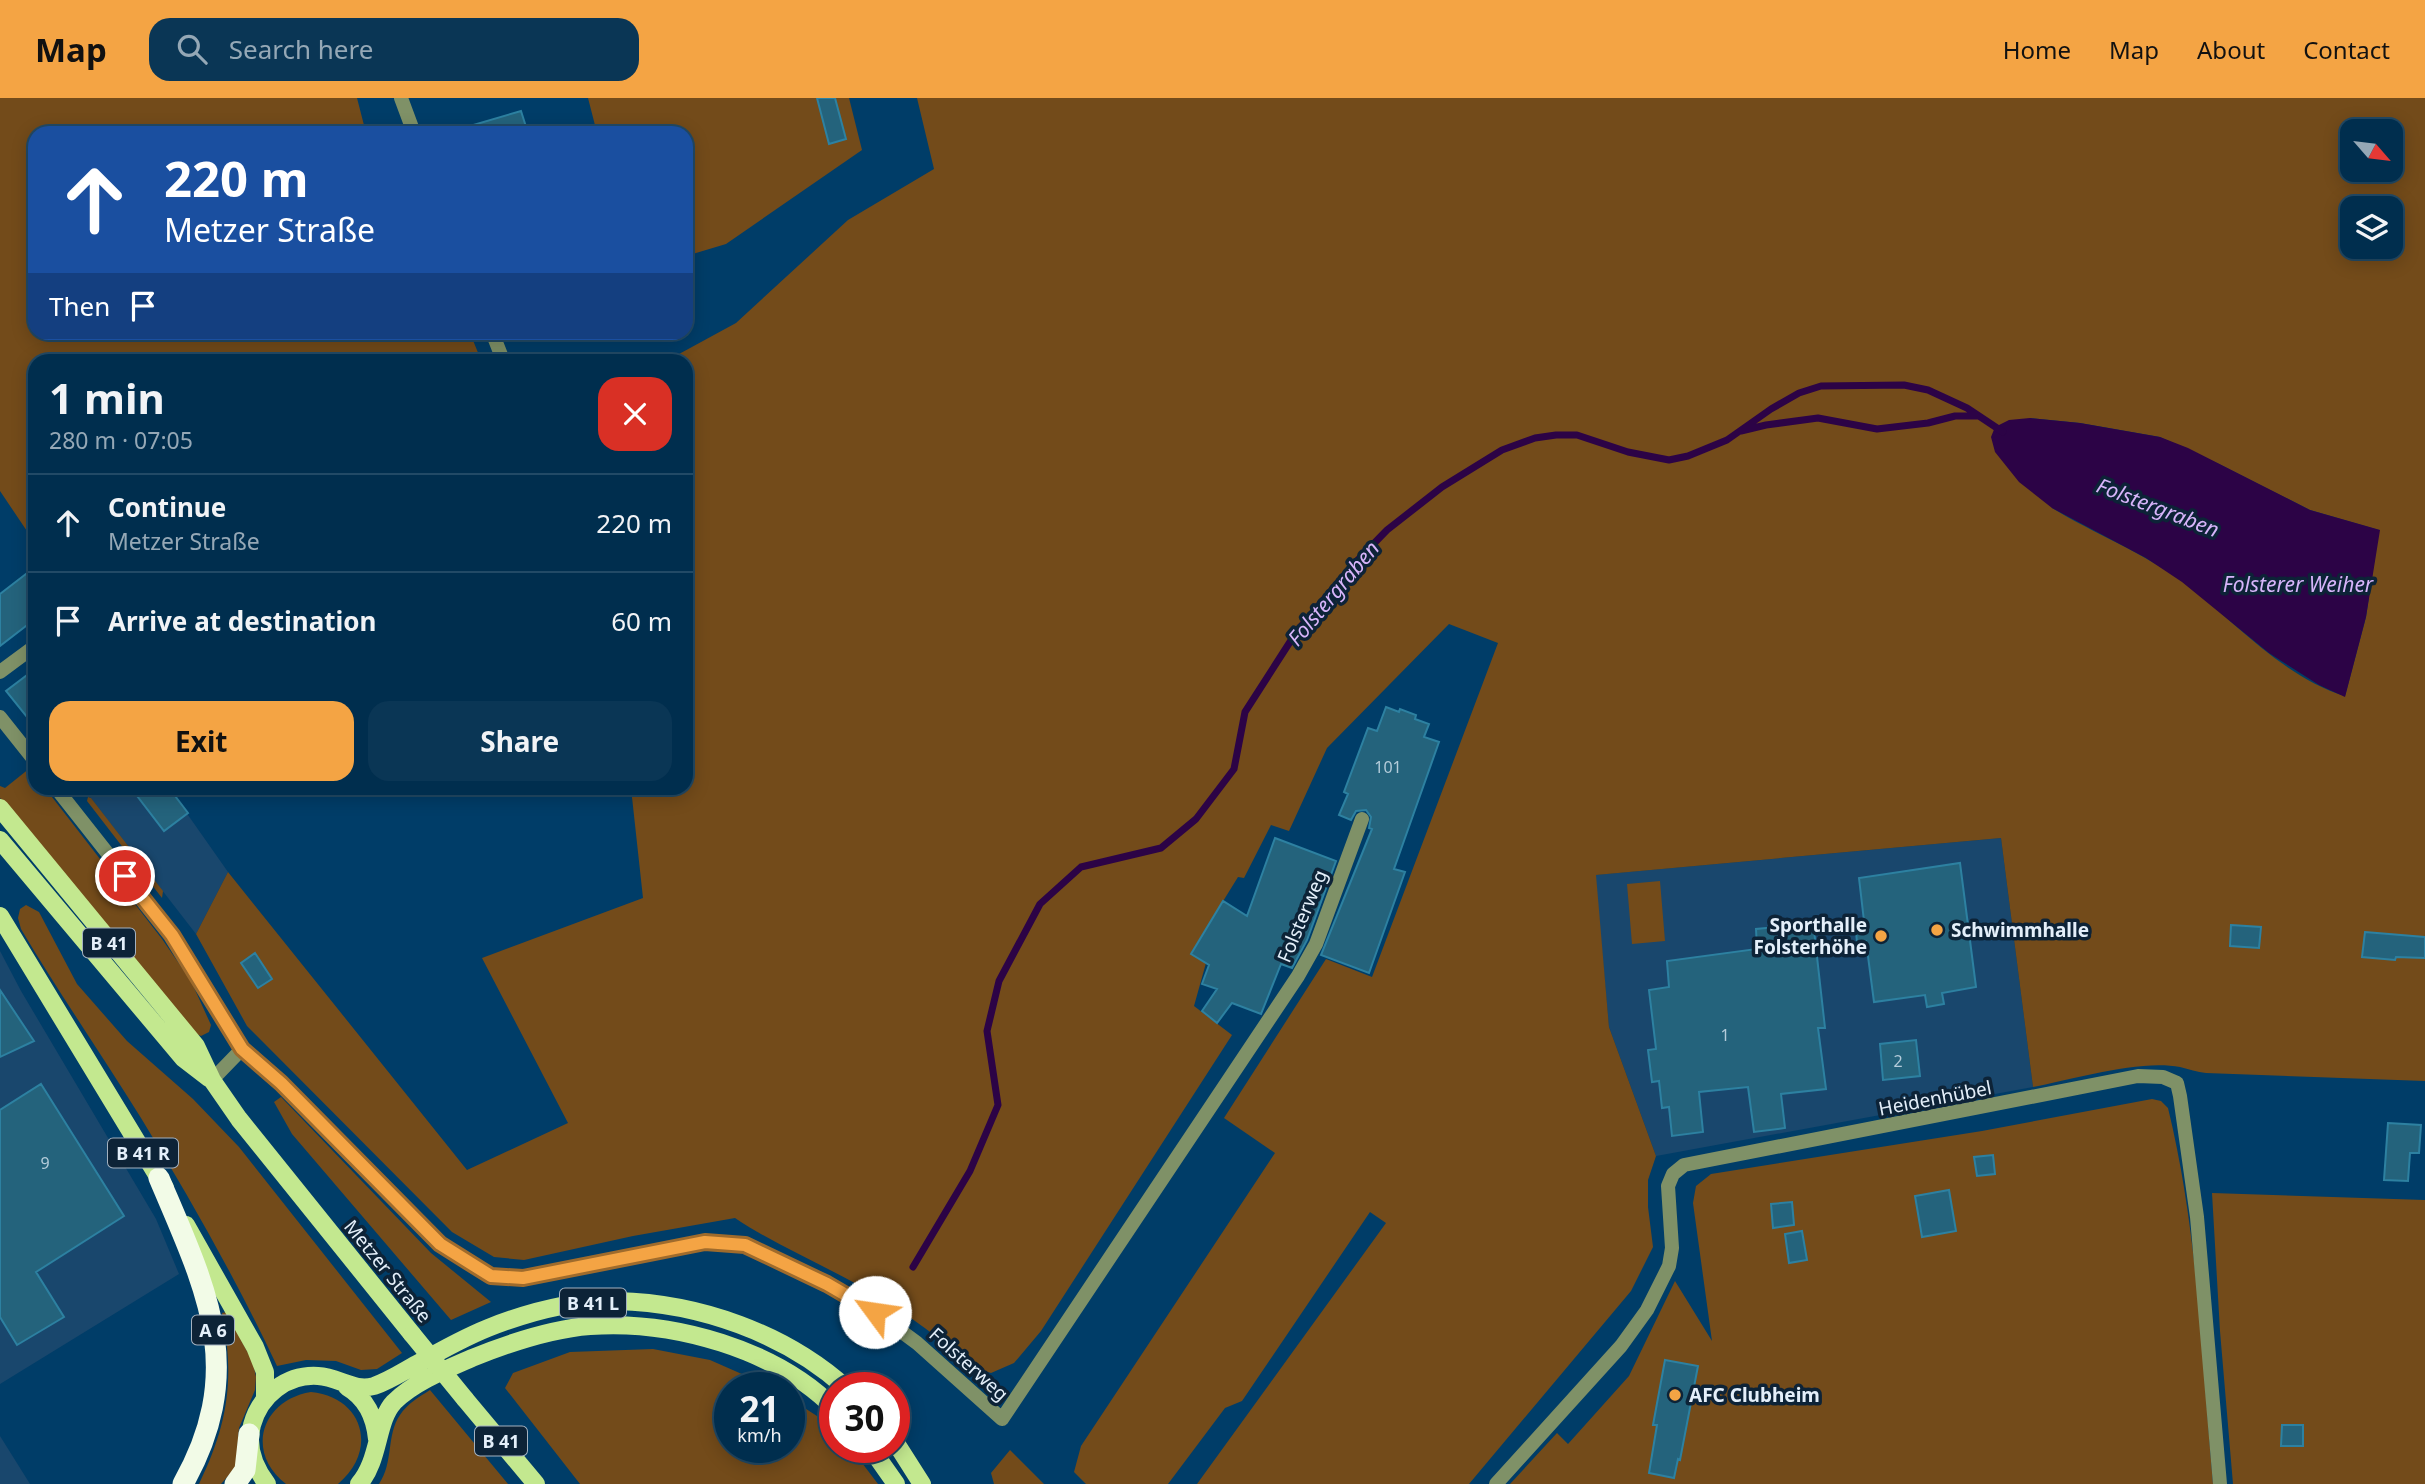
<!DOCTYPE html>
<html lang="en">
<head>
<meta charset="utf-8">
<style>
  body { margin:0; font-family:"Noto Sans",sans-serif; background:#0a3655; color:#f1f3f6; height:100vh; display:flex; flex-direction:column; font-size:26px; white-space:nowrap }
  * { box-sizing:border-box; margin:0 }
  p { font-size:23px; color:#95a8b6 }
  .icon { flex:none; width:38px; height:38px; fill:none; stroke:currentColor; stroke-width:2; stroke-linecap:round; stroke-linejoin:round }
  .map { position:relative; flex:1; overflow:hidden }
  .side { position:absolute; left:28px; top:256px; width:665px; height:441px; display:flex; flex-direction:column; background:#002e4e; border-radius:21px; box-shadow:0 4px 18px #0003,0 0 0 2px #224a66 }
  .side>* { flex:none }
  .banner { position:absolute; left:28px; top:28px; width:665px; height:214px; border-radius:21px; box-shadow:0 4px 18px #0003,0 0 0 2px #224a66; background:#1a4fa0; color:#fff; overflow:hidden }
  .needle { width:46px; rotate:118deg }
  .tools { position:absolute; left:2340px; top:21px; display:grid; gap:14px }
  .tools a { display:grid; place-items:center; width:63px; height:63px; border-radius:14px; background:#002e4e; box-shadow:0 4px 18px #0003,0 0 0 2px #224a66; font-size:35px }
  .speed { position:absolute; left:714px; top:1274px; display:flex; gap:14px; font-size:35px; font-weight:700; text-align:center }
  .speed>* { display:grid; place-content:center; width:91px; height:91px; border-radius:50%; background:#002e4e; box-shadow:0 4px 18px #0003,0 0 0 2px #224a66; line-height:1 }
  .speed small { font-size:18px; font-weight:400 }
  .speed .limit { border:10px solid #d22; background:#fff; color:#111 }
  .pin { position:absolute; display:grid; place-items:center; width:60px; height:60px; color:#fff; margin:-30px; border:4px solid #fff; border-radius:50%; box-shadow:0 2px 7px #0007 }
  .me { position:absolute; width:77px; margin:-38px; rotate:301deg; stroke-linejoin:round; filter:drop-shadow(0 0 5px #0008) }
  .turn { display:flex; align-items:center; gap:24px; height:147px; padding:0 21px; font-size:32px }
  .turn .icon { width:91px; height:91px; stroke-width:2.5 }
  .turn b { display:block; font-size:49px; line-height:60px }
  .then { display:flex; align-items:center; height:66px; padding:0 21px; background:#0003; gap:14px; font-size:26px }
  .round { display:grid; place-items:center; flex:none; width:74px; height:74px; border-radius:21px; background:#0a3655 }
  .headline { display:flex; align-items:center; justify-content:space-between; height:119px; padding:0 21px }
  h1 { font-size:42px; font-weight:700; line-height:52px }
  .button { display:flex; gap:14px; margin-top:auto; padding:14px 21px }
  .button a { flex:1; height:80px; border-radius:21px; background:#f4a444; color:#111; font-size:28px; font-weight:700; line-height:80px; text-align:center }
  .button a+a { background:#0a3655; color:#f1f3f6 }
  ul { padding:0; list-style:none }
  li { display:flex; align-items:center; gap:21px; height:98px; padding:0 21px; border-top:2px solid #224a66 }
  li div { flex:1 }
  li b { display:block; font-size:26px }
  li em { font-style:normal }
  header { display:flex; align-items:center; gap:42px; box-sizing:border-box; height:98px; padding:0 35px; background:#f4a444; color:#111 }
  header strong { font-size:33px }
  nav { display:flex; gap:38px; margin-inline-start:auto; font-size:24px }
  .search { width:490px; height:63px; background:#0a3655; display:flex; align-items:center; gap:18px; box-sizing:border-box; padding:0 24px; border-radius:21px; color:#95a8b6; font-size:26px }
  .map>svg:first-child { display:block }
</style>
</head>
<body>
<header>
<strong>Map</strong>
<div class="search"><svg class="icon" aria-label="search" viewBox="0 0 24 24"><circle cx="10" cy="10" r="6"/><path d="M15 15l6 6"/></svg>Search here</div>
<nav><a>Home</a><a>Map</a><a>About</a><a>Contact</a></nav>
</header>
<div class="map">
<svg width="2425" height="1386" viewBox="0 0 2425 1386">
  <rect width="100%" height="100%" fill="#003d68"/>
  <path fill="#19476d" d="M83 690H169L228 774 196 836Z
    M2001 740 2033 989 1656 1058 1609 929 1595 777Z
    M0 853 21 893 156 1121 179 1176 0 1286Z
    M0 1338 30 1386H0Z"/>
  <path fill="#734b1a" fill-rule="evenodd" d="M0 0H357L366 35H35V234L470 235 481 262H35V445L0 393Z
    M588 0H849L862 52 726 146 686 158V35H597Z
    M917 0H2425V983L2206 975C2197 974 2189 971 2180 969 2140 961 2074 981 2033 989L2001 740 1596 777 1609 929 1656 1058 1648 1082V1109L1653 1149 1631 1193 1469 1386H1197L1386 1125 1370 1114 1242 1303 1225 1310 1168 1386H1086L1074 1374 1081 1348 1275 1055 1224 1020 1326 861 1372 879 1498 545 1449 526 1327 650 1289 733 1271 727 1244 780 1238 779 1191 855 1206 865 1194 908 1232 937 1041 1233 1014 1265 991 1275C964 1267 960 1256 938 1240 921 1227 903 1214 885 1203 837 1172 783 1152 735 1120L633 1138 524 1162 494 1159 452 1134 247 928 196 836 228 774 467 1072 568 1025 482 860 643 800 631 690H686V262H668L736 225 848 122 934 71ZM2352 33H2390V72H2352ZM2352 110H2390V149H2352ZM2030 320 2080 325 2160 339 2219 366 2310 412 2379 432 2366 519 2345 598C2281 578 2235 523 2183 484 2142 454 2095 436 2052 410Z
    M30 670 35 677V690H45L162 841 191 883 211 927 209 934 201 938 192 934 0 700V688L5 690Z
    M88 699 91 700 163 793 162 800 87 703Z
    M1660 783 1665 843 1632 846 1627 786Z
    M26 807 39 814 77 886 127 943 193 1001 239 1049 402 1255 377 1271 361 1272 336 1263 306 1262 277 1268C237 1183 190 1100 141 1020 102 957 59 895 21 831L18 820 20 811Z
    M281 999 431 1155 491 1204 451 1222 292 1036 274 1004Z
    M2152 1001 2161 1003 2168 1010C2198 1133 2202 1260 2213 1386H1510L1557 1335 1568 1346 1629 1278 1675 1183 1712 1243 1693 1105 1696 1088 1711 1076 1982 1033Z
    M2212 1095 2425 1102V1386H2233L2220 1233Z
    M226 1214 253 1264 256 1279 255 1292 239 1330 236 1369 221 1386H199C228 1326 235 1281 222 1215Z
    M653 1251 710 1262 774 1290H730V1349H789V1300L817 1318 835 1335V1349H850L878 1386H580L505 1290 513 1275 570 1254Z
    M430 1292 508 1386H379C394 1364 386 1337 400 1317 407 1306 419 1299 430 1292Z
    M311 1294C363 1299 379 1352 338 1386H286C245 1355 261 1302 311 1294Z
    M1010 1352 1044 1386H994L991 1375Z"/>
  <path fill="#2c0346" d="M2030 320 2080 325 2160 339 2188 350 2310 412 2380 432 2366 519 2345 599 2319 587 2269 555 2182 484 2146 460 2052 410 2019 384 1995 354 1991 339 1995 329 2009 322Z"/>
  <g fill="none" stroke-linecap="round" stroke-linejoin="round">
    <path stroke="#2c0346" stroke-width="7" d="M1741 333 1766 327 1818 320 1877 331 1928 325 1955 318H1978
      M913 1169 970 1073 998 1007 987 933 999 883 1040 806 1081 769 1161 750 1196 721 1234 671 1245 614 1297 533 1354 466 1387 432 1442 389 1502 352 1535 340 1556 337H1577L1628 354 1669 362 1688 358 1727 342 1771 311 1799 295 1821 288 1904 287 1928 292 1967 310 2003 334"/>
  </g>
  <path fill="#24637c" stroke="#2d81a1" stroke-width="2" d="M817 0H835L846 41 829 46Z
    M521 13 528 35H463V30Z
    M35 469V521L0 548V496Z
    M35 571V629L6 593Z
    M1386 609 1399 614 1400 611 1416 617 1415 621 1429 626 1424 639 1439 644 1394 771 1405 774 1369 875 1321 857 1372 731 1369 730 1371 719 1366 712 1356 713 1351 722 1339 717 1348 696 1344 694 1368 630 1377 633Z
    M131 690H169L188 715 164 733Z
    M1275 740 1336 763 1307 842 1292 870 1281 866 1261 916 1232 905 1217 925 1202 913 1217 891 1202 886 1209 867 1191 856 1223 803 1247 818Z
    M1960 765 1976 889 1942 895 1944 906 1927 909 1925 897 1874 904 1866 843 1857 844 1855 824 1864 823 1859 780Z
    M2231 827 2261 829 2259 850 2230 848Z
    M1777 829V835L1814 832 1825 930H1818L1826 991 1781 996 1785 1030 1754 1034 1748 989 1699 994 1703 1034 1672 1038 1669 1009 1662 1010 1659 983 1652 984 1648 952 1656 951 1649 892 1669 889 1667 863 1757 851 1756 831Z
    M2365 834 2425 839V860L2396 859 2395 862 2362 859Z
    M255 855 272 881 258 890 241 865Z
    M0 892 34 943 0 959Z
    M1916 942 1920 978 1883 982 1880 946Z
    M41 986 124 1118 36 1174 64 1219 17 1247 0 1219V1012Z
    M2388 1025 2421 1027 2419 1055H2410L2408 1083 2384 1082Z
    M1993 1057 1995 1076 1977 1078 1974 1059Z
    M1949 1092 1956 1133 1922 1139 1915 1098Z
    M1792 1104 1794 1127 1773 1130 1771 1106Z
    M1802 1133 1807 1162 1789 1165 1785 1136Z
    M1665 1262 1698 1268 1680 1362 1678 1361 1674 1380 1649 1375 1657 1327H1653Z
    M2282 1327H2303V1348H2281Z"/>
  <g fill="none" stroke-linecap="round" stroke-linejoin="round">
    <path stroke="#7f9167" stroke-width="14" d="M401 0 414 35
      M492 234 503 262
      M0 574 35 548
      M0 619 35 663
      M56 690 172 837 242 951 281 985 440 1146 491 1179 523 1180 705 1144 745 1147 827 1186 875 1214 917 1245 1002 1321 1298 878 1316 846 1362 721
      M212 982 242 951
      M1496 1386 1621 1248 1647 1212 1669 1168 1672 1150 1668 1088 1673 1076 1684 1067 2138 978 2163 979 2177 985 2180 998 2197 1119 2220 1386"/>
    <path stroke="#c3e88f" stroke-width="18" d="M0 710 196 948 212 982 239 1021 412 1236
      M0 742 183 960 209 980
      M0 818 165 1090
      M186 1127 255 1249 265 1274V1300
      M347 1289C366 1300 375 1320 377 1341
      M465 1301 536 1386
      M894 1342 922 1386
      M870 1349 896 1386
      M267 1386C254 1369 246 1349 252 1327 260 1297 287 1276 318 1278 339 1279 354 1294 374 1288 389 1283 404 1273 417 1266 440 1253 463 1240 488 1230 528 1214 574 1202 617 1203 699 1205 785 1235 846 1290
      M359 1386C380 1362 376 1323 394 1304 414 1284 447 1271 472 1260 509 1245 550 1231 590 1228 673 1222 776 1251 835 1311"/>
    <path stroke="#f2fbe7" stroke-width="21" d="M159 1080C206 1191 248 1270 183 1386
      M235 1386 245 1372 249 1336"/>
    <path stroke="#c3e88f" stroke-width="18" d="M412 1236 465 1301"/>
  </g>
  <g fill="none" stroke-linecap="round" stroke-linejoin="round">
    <defs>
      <path id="route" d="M125 778 172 837 242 951 281 985 440 1146 491 1178 523 1180 705 1144 745 1147 827 1186 875 1214"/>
    </defs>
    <use href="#route" stroke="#9f6b2c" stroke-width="18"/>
    <use href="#route" stroke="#f4a444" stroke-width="12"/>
  </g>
  <g fill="#f4a444" stroke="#0d2337" stroke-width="2.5">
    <circle cx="1937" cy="832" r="7"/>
    <circle cx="1881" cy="838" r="7"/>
    <circle cx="1675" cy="1297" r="7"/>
  </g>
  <g text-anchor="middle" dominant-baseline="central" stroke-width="7" stroke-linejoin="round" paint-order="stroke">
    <g font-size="16" fill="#b4ccda">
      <text x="1388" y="669">101</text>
      <text x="1725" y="937">1</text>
      <text x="1898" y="963">2</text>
      <text x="45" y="1065">9</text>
    </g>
    <g fill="#0d2337" stroke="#a4b2c0" stroke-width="2">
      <rect x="83" y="830.5" width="52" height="29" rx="5"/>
      <rect x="108" y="1040.5" width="70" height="29" rx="5"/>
      <rect x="560" y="1190.5" width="66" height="29" rx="5"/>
      <rect x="192" y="1217.5" width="42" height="29" rx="5"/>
      <rect x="475" y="1328.5" width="52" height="29" rx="5"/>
    </g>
    <g font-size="18" font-weight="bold" fill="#e4effa">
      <text x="109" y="845">B 41</text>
      <text x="143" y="1055">B 41 R</text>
      <text x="593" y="1205">B 41 L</text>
      <text x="213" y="1232">A 6</text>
      <text x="501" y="1343">B 41</text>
    </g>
    <g font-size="19" fill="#e4effa" stroke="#0d2337">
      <text transform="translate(1302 818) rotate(-67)">Folsterweg</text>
      <text transform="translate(1935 1000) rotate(-11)">Heidenhübel</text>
      <text transform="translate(388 1173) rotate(51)">Metzer Straße</text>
      <text transform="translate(969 1266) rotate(42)">Folsterweg</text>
    </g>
    <g font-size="19" font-weight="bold" fill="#e4effa" stroke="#0d2337" text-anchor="start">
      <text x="1867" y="827" text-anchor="end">Sporthalle<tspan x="1867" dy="22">Folsterhöhe</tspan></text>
      <text x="1951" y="832">Schwimmhalle</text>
      <text x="1689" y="1297">AFC Clubheim</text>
    </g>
    <g font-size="21" font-style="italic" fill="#d7b4fa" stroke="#0d2337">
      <text transform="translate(2158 409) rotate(21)">Folstergraben</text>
      <text x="2298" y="486">Folsterer Weiher</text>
      <text transform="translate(1333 495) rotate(-50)">Folstergraben</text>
    </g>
  </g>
</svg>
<div class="tools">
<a><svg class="needle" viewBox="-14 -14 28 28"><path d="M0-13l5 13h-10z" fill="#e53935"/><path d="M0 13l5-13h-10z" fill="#95a8b6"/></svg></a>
<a><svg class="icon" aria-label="layers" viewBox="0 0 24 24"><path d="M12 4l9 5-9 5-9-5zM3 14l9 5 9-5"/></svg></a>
</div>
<div class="speed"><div>21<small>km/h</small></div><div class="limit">30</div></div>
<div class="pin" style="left:125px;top:778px;background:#d93025"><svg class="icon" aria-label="arrive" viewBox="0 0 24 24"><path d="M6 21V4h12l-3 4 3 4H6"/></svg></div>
<svg class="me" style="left:875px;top:1214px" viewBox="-20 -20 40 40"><circle r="19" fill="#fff"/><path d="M0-13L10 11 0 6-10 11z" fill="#f4a444"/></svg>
<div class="banner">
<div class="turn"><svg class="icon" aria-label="ahead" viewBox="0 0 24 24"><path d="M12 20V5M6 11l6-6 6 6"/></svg><div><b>220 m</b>Metzer Straße</div></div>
<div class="then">Then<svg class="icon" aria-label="arrive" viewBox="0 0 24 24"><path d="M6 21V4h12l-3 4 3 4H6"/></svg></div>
</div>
<section class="side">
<div class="headline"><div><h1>1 min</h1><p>280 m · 07:05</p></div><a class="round" style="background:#d93025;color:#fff"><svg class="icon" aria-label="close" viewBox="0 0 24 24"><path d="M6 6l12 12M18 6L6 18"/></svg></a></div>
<ul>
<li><svg class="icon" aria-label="ahead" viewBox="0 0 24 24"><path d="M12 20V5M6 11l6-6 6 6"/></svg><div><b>Continue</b><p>Metzer Straße</p></div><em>220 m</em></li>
<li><svg class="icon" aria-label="arrive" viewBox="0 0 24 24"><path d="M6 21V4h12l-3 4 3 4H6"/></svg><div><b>Arrive at destination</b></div><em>60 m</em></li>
</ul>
<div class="button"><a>Exit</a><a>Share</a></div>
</section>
</div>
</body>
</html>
